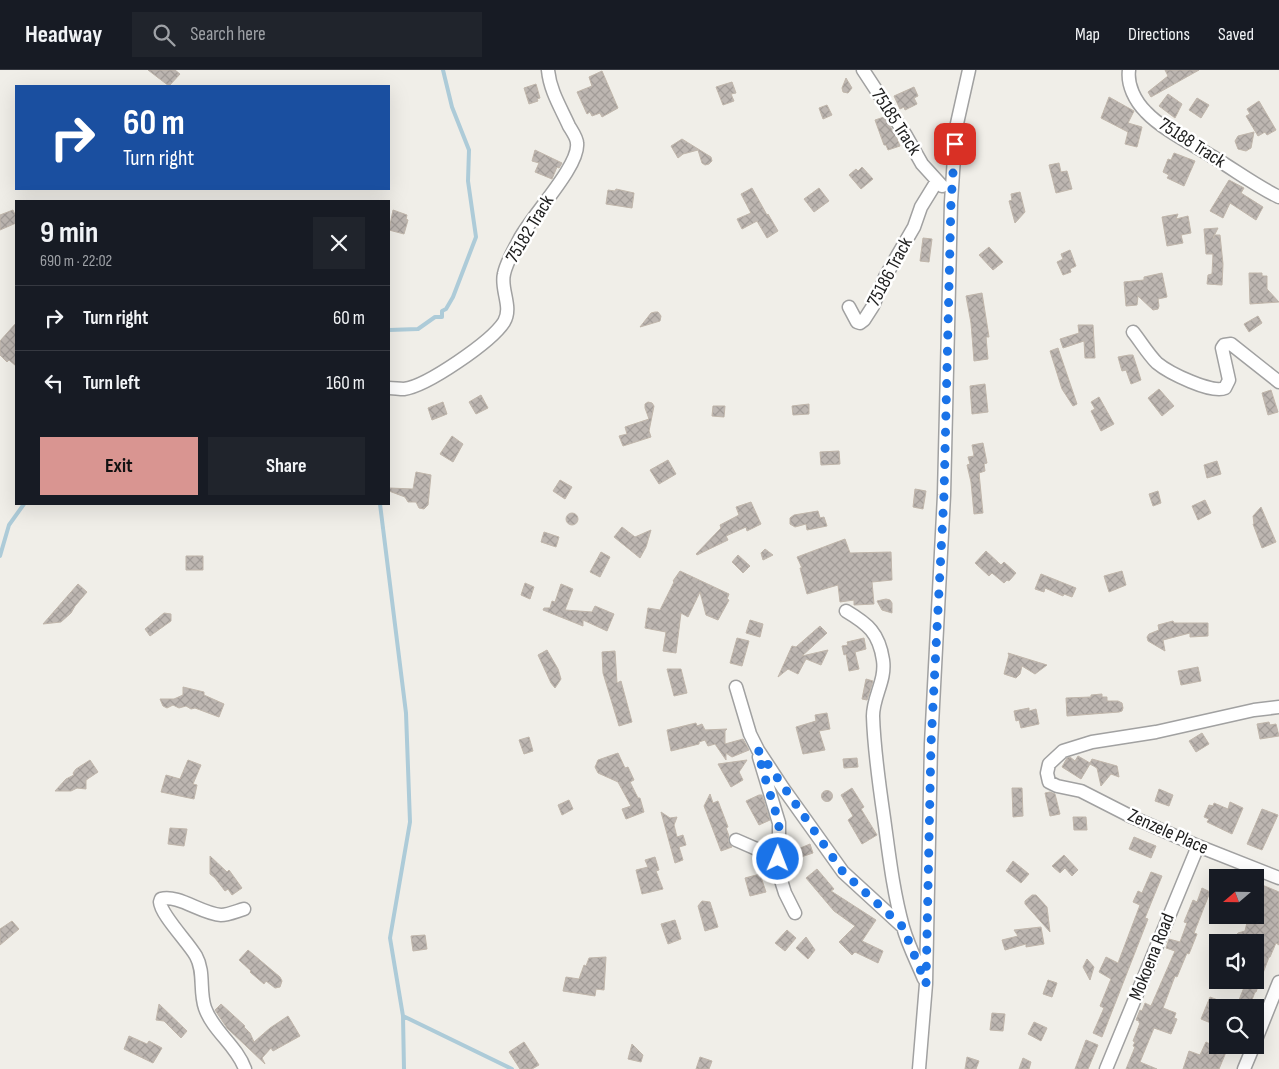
<!DOCTYPE html>
<html lang="en">
<head>
<meta charset="utf-8">
<style>
  body { margin:0; font-family:"Sofia Sans Condensed",sans-serif; background:#20242c; color:#f1f3f6; height:100vh; display:flex; flex-direction:column; font-size:19px; white-space:nowrap }
  * { box-sizing:border-box; margin:0 }
  p { font-size:16px; color:#9ea1a6 }
  .icon { flex:none; width:28px; height:28px; fill:none; stroke:currentColor; stroke-width:2; stroke-linecap:round; stroke-linejoin:round }
  .map { position:relative; flex:1; overflow:hidden }
  .panel { position:absolute; left:15px; top:130px; width:375px; height:305px; display:flex; flex-direction:column; background:#171b24; border-radius:0px; box-shadow:0 5px 20px #0002 }
  .panel>* { flex:none }
  .top-card { position:absolute; left:15px; top:15px; width:375px; height:105px; border-radius:0px; box-shadow:0 5px 20px #0002; background:#1a4fa0; color:#fff; overflow:hidden }
  .needle { width:32px; rotate:250deg }
  .tools { position:absolute; left:1209px; top:799px; display:grid; gap:10px }
  .tools a { display:grid; place-items:center; width:55px; height:55px; border-radius:0px; background:#171b24; box-shadow:0 5px 20px #0002; font-size:25px }
  .pin { position:absolute; display:grid; place-items:center; width:42px; height:42px; color:#fff; margin:-21px; border-radius:10px; box-shadow:0 2px 8px #0006 }
  .me { position:absolute; width:55px; margin:-28px; rotate:1deg; stroke-linejoin:round; filter:drop-shadow(0 0 4px #0008) }
  .turn { display:flex; align-items:center; gap:18px; height:105px; padding:0 25px; font-size:22px }
  .turn .icon { width:65px; height:65px; stroke-width:2.5 }
  .turn b { display:block; font-size:35px; line-height:42px }
  .round { display:grid; place-items:center; flex:none; width:52px; height:52px; border-radius:0px; background:#20242c }
  .overview { display:flex; align-items:center; justify-content:space-between; height:85px; padding:0 25px }
  h1 { font-size:30px; font-weight:700; line-height:38px }
  .button { display:flex; gap:10px; margin-top:auto; padding:10px 25px }
  .button a { flex:1; height:58px; border-radius:0px; background:#d99591; color:#111; font-size:20px; font-weight:700; line-height:58px; text-align:center }
  .button a+a { background:#20242c; color:#f1f3f6 }
  ul { padding:0; list-style:none }
  li { display:flex; align-items:center; gap:15px; height:65px; padding:0 25px; border-top:1px solid #363941 }
  li div { flex:1 }
  li b { display:block; font-size:19px }
  li em { font-style:normal }
  header { display:flex; align-items:center; gap:30px; box-sizing:border-box; height:70px; padding:0 25px; background:#171b24; border-bottom:1px solid #363941 }
  header strong { font-size:24px }
  nav { display:flex; gap:28px; margin-inline-start:auto; font-size:18px }
  .search { width:350px; height:45px; background:#20242c; display:flex; align-items:center; gap:12px; box-sizing:border-box; padding:0 18px; border-radius:0px; color:#9ea1a6; font-size:19px }
  .map>svg:first-child { display:block }
</style>
</head>
<body>
<header>
<strong>Headway</strong>
<div class="search"><svg class="icon" aria-label="search" viewBox="0 0 24 24"><circle cx="10" cy="10" r="6"/><path d="M15 15l6 6"/></svg>Search here</div>
<nav><a>Map</a><a>Directions</a><a>Saved</a></nav>
</header>
<div class="map">
<svg width="1279" height="999" viewBox="0 0 1279 999">
  <defs>
    <pattern id="building-cross-hatch" width="8" height="8" patternUnits="userSpaceOnUse" patternTransform="scale(1.25)"><rect width="8" height="8" fill="#bdb6b1"/><path d="M0 0l8 8M0 8l8-8" fill="none" stroke="#a29c98"/></pattern>
  </defs>
  <rect width="100%" height="100%" fill="#f0eee8"/>
  <g fill="none" stroke-linecap="round" stroke-linejoin="round">
    <path stroke="#adcbd8" stroke-width="4" d="M389 260 418 259 435 247H442V241L446 239 453 227 476 167 468 111 469 80 452 37 443 0
      M380 434 406 643 410 752 390 868 403 946 404 999
      M0 486 9 455 24 434
      M403 946 512 999"/>
  </g>
  <path fill="url(#building-cross-hatch)" stroke="#c0b6ab" d="M148 0H175L180 4 169 16Z
    M1165 0H1199L1151 27 1148 22 1168 6Z
    M602 1 618 38 602 47 600 43 592 46 590 42 587 44 577 22 592 16 589 7Z
    M846 8 852 18 848 23 843 22 842 18Z
    M732 12 736 23 731 24 734 31 723 35 716 17Z
    M536 14 540 28 537 29 538 31 529 34 524 18Z
    M914 17 918 26 914 28 917 34 905 40 904 37 900 39 894 26Z
    M1168 24 1182 34 1175 48 1159 36Z
    M1109 27 1134 41 1128 53 1142 57 1137 77 1125 74 1128 62 1101 48Z
    M1197 28 1209 35 1201 48 1189 40Z
    M1259 31 1276 60 1267 65 1265 62 1258 66 1246 46 1250 44 1247 39Z
    M827 35 832 45 823 49 819 38Z
    M884 47 895 64 900 76 888 80 886 75H884L875 50Z
    M1254 62 1251 78 1246 81 1238 79 1235 71 1238 66Z
    M682 69 711 87 712 91 709 94 705 95 702 93 698 80 683 84 678 88 671 76Z
    M535 80 562 93 559 98 557 97 552 109 535 102 539 93 532 91Z
    M1174 83 1195 91 1184 116 1167 108 1169 105 1163 102 1168 89 1171 90Z
    M1059 93 1061 102 1067 101 1072 119 1056 123 1049 95Z
    M862 97 873 109 861 119 849 105 856 99 858 101Z
    M1229 110 1244 118 1241 123 1263 137 1256 150 1230 133 1223 148 1210 141Z
    M752 118 767 145 768 144 778 161 767 168 757 151 742 159 737 149 751 143 741 124Z
    M819 118 829 131 814 142 804 129Z
    M616 119 634 123 632 138 606 134 608 120 615 121Z
    M1020 122 1025 142 1015 153 1009 131 1012 130 1011 124Z
    M13 140 16 147V153L0 160V145Z
    M393 140 407 145 406 149 408 150 404 164 389 160Z
    M1178 144 1176 149 1188 146 1191 163 1181 165 1183 173 1167 176 1162 147Z
    M1218 158 1213 168H1214V165H1220L1223 194 1222 215 1207 214 1208 205 1212 204 1213 184H1206L1204 159Z
    M923 168 932 169 929 192 920 191Z
    M989 177 1003 192 993 200 979 185Z
    M1070 180 1076 196 1070 199 1071 202 1063 205 1057 192 1063 189 1061 184Z
    M1162 203 1167 227 1158 229 1159 236 1158 239 1153 240 1138 226 1137 235 1126 236 1124 212 1144 210V207Z
    M1249 203H1262V206H1267V219L1279 232 1250 234Z
    M982 223 989 267H986L988 289 974 291 971 253 966 226Z
    M655 242H658L661 246 660 251 640 257 651 243Z
    M1258 246 1262 253 1249 262 1244 254Z
    M16 253V296L9 290 7 292 0 285V271Z
    M1078 255H1093L1095 288H1085L1084 271 1063 278 1060 269 1079 263Z
    M1058 278 1077 334 1073 336 1062 319 1050 281Z
    M1129 285H1133L1141 310 1131 314 1126 300 1122 301 1118 287Z
    M985 314 988 342 972 344 970 316Z
    M1159 319 1174 336 1162 346 1148 328Z
    M1271 320 1278 342 1268 345 1262 323Z
    M481 325 488 338 476 344 469 332Z
    M1099 327 1114 354 1101 361 1091 341 1095 339 1091 332Z
    M443 332 447 344 432 350 428 338Z
    M648 332 652 333 654 336 649 361 651 367 623 376 619 366 627 364 625 357 649 349 645 338V334Z
    M809 334V344L793 345 792 336Z
    M713 336H725L724 347 712 346Z
    M452 366 463 374 453 392 440 384Z
    M983 373 987 393 984 394 985 401 979 403 983 443 974 444 971 412 967 395 970 394 968 387 974 386 972 375Z
    M839 381 840 394 821 395 820 382Z
    M668 390 676 404 659 414 650 400Z
    M1217 391 1221 404 1207 408 1204 395Z
    M416 402 431 405 428 435 424 439 419 438 416 432H408L405 427 389 421V418L413 419Z
    M560 410 572 417 565 429 553 421Z
    M915 419 926 421 923 439 913 437Z
    M1158 421 1161 433 1153 436 1149 424Z
    M1205 430 1211 443 1198 450 1192 436Z
    M751 432 761 454 747 461 746 457 726 466 728 470 697 485 696 484 721 458 720 455 739 445 736 437Z
    M1261 437 1276 472 1262 478 1253 454H1254L1253 446Z
    M818 441 820 448 824 447 827 456 807 460 806 454 795 457 790 454V448L794 445Z
    M566 449a6 6 0 1 1 12 0a6 6 0 1 1-12 0Z
    M622 457 635 467 651 460 646 477 640 488 614 467Z
    M544 462 559 467 556 477 541 472Z
    M845 469 850 483 891 482 892 510 872 512 874 534 854 535V530L840 532 838 515 807 524 800 498H802L797 487Z
    M765 479 773 485 763 490 761 483Z
    M986 481 1001 495 1004 492 1016 503 1009 511 1007 510 1004 513 992 503 989 506 975 493Z
    M601 482 610 487 600 507 590 502Z
    M738 485 750 496 743 503 732 492Z
    M186 486H203V500H186Z
    M680 501 729 524 727 529 729 530 718 550 706 545 700 522 688 547 681 543 676 583 663 581 666 562 645 558 648 538 660 540 674 512 673 511Z
    M1122 501 1126 515 1109 522 1104 506Z
    M1041 504 1076 518 1072 527 1064 524 1063 526 1045 518 1044 522 1035 519Z
    M525 513 534 517 530 529 521 525Z
    M78 514 87 522 75 536 71 543 61 552 43 554Z
    M561 514 573 519 565 540 592 542 595 536 614 544 607 561 583 550V556L543 540 544 538H550L552 531 555 532Z
    M886 529 890 530 892 533V543L882 540 877 531Z
    M164 543 171 544V551L150 566 145 559Z
    M750 550 763 554 760 567 746 563Z
    M1173 551 1174 553H1208V566L1190 567V563L1163 570 1165 581 1148 571 1147 567 1149 564 1159 560 1158 555Z
    M820 556 827 563 802 586 828 580 821 595 806 589 798 604 788 599 778 607 792 576 796 577Z
    M737 568 749 571 742 596 730 593Z
    M864 568 866 579 855 582 859 599 849 601 846 584 844 585 842 576 848 575 847 572Z
    M547 580 558 599 561 609 555 618 551 613 538 585Z
    M615 581 617 613 621 611 632 652 619 656 603 603 602 582Z
    M1008 583 1047 595 1035 604 1022 596 1020 604 1016 608 1004 604 1009 585Z
    M1198 597 1201 611 1181 615 1178 601Z
    M667 599H681L687 623 674 626Z
    M866 609 873 611 867 630 862 629Z
    M183 617 204 622V625L224 634 219 647 195 638 191 639 186 636 179 638 173 635 167 638 163 636 160 629H174L183 625Z
    M1102 624V627H1107V631H1118L1122 633 1123 638 1122 641 1119 642 1067 646 1066 628 1091 627V625Z
    M1029 638V641L1036 639 1039 654 1021 658 1019 650 1016 651 1014 641Z
    M827 643 830 659 819 661 825 680 803 684 796 657 816 651 815 645Z
    M1269 652 1270 655 1276 654 1279 666 1260 669 1257 654Z
    M696 653 697 656 702 654 705 660 727 659 725 661V674L743 669 749 680 732 687 726 683V690L715 674 708 676 705 670 699 672V674L671 681 667 660Z
    M1202 663 1209 674 1196 682 1189 671Z
    M529 667 533 681 524 684 519 670Z
    M618 683 625 698 628 697 634 710 630 712 638 728H640L644 742 626 749 622 739 631 736 618 712 598 703 595 697 598 690Z
    M1078 686 1090 693 1092 689 1117 696 1119 707 1111 704 1101 716 1097 698 1090 694 1081 709 1062 697 1067 688 1070 687 1075 691Z
    M857 688 858 697 844 698 843 689Z
    M90 690 98 702 86 710V719L77 718 71 721H55L66 709 74 705 73 703 76 699Z
    M188 690 201 695 193 714 197 715 194 729 161 722 166 705 180 709Z
    M747 690 739 702 743 710 731 717 718 694Z
    M852 718 864 737 861 739 877 765 862 774 848 750 853 746 841 725Z
    M1012 718H1022L1023 746 1013 747Z
    M1159 719 1173 725 1169 736 1155 731Z
    M821.5 726a5.5 5.5 0 1 1 11 0a5.5 5.5 0 1 1-11 0Z
    M1050 722 1055 724 1060 744 1050 746 1045 723Z
    M710 724 713 733 718 731 728 757 726 758 729 766 728 771 732 777 721 781 704 736Z
    M759 725H762L770 750 759 755 746 731Z
    M569 730 573 739 562 745 558 735Z
    M1230 732 1243 738 1232 764 1207 752 1209 749 1204 747 1209 735 1213 736 1214 733 1228 739Z
    M1262 739 1278 745 1262 780 1247 774Z
    M661 742 670 748 677 747 674 755 677 767 683 765 686 775 679 777 683 790 675 793Z
    M1073 747H1086L1087 760H1074Z
    M170 758 187 759 184 776 168 774Z
    M1134 767 1156 776 1151 788 1129 779Z
    M810 774 813 783 801 787 798 779Z
    M1064 785 1078 800 1072 806 1065 798 1060 803 1052 796Z
    M210 786 227 802 229 800 242 818 232 825 228 819 225 821 215 808 210 804Z
    M655 787 659 800 656 801 663 819 642 824 636 800 648 797 645 790Z
    M1013 791 1029 804 1021 813 1006 801Z
    M817 799 834 819 831 821 876 850 862 871 883 881 878 893 855 882 852 885 839 872 855 856 834 841 806 808Z
    M1151 802 1162 806 1145 848 1148 849 1102 967 1093 963 1104 938 1100 936 1111 909 1099 902 1106 887 1118 893 1140 835 1133 832 1138 821 1142 823Z
    M760 804 766 822 750 826 745 808Z
    M1255 812 1279 822V875L1276 873 1270 887H1269L1256 922H1255L1250 935 1239 930 1247 910H1255V872H1231L1238 863 1245 861 1248 848 1255 850Z
    M1202 818 1210 822 1194 863 1197 864 1189 884 1187 883 1177 907 1175 906 1163 938 1176 943 1174 948 1177 949 1171 964 1154 958 1140 992 1157 999H1126L1135 977 1133 976 1135 972 1133 971 1140 953H1139V951L1136 950 1140 940 1142 941 1145 933 1151 936 1175 881 1166 878 1169 869 1180 872 1187 853 1184 852 1193 830 1197 832Z
    M1032 825H1036L1047 837 1050 862 1025 834V831Z
    M702 831 710 832 718 857 705 861 698 836Z
    M675 850 681 869 668 874 661 854Z
    M12 851 19 859 0 875V859Z
    M1041 857 1044 874 1026 877V874L1005 880 1002 870 1018 866 1014 860Z
    M787 860 796 868 785 881 775 873Z
    M425 865 427 879 413 881 411 866Z
    M806 867 815 880 808 889 796 878Z
    M248 880 280 907 282 911 280 917 275 918 266 911 264 914 250 902 251 901 239 890Z
    M606 887 604 920 596 919 595 926 563 921 566 907 579 909 584 895 586 896 589 888Z
    M1087 889 1094 897 1090 910 1083 897Z
    M1048 910 1057 913 1052 927 1043 924Z
    M1210 927 1218 930V956L1201 949Z
    M159 934 187 961 181 968 164 951 156 950Z
    M221 934 245 956 244 957 250 963 254 972 270 958 288 946 300 966 273 981 271 978 262 988 265 994 227 958 215 940Z
    M992 943 1005 944 1003 961 990 960Z
    M1034 952 1047 958 1041 971 1028 964Z
    M129 966 147 974 149 971 162 978 153 993 124 979Z
    M1086 970 1098 975 1088 999H1075Z
    M524 972 539 995 532 999H520L509 982Z
    M1206 972 1214 976 1229 975 1219 999H1183L1189 981 1200 985Z
    M632 974 643 985 641 992 628 989Z
    M700 987 712 991 709 999H696Z
    M967 987 979 991 976 999H965Z
    M1023 988 1031 992 1029 999H1019Z"/>
  <g fill="none" stroke-linecap="round" stroke-linejoin="round">
    <defs>
      <path id="minor" d="M863 0 905 64 922 94 942 116
        M1129 0C1127 15 1135 31 1146 42 1162 59 1192 74 1213 87 1235 100 1256 116 1279 127
        M849 237 857 252 860 253 864 250 873 236 885 207 914 157 921 137 937 111
        M1133 262C1141 272 1148 284 1157 293 1169 303 1212 324 1225 318L1229 310 1222 278 1224 275 1231 274 1279 312
        M389 318C394 318 399 319 404 319 427 316 491 272 504 252 513 237 500 219 504 204 506 193 514 180 519 170 531 146 580 96 577 73 577 68 572 61 569 56 561 38 550 21 548 0
        M846 541C868 554 879 563 883 590 886 611 873 626 873 646 874 680 879 714 884 748 889 784 893 821 903 857 908 875 917 892 924 909
        M736 617 750 664 758 680 783 718 843 802 903 857
        M1279 637 1254 640 1156 662 1092 672 1063 681 1049 694 1047 703 1049 712 1057 716 1081 721 1132 747 1198 776 1279 808
        M759 687 779 753V804L785 823 795 843
        M736 770 768 784 779 799
        M244 839C237 841 228 845 221 845 202 844 178 824 161 829L160 832C161 845 188 872 196 886 205 902 199 921 205 938 213 961 237 976 245 999
        M1255 972 1279 912
        M919 999 926 914 931 674 944 425 951 132 956 58 969 0
        M1106 999 1198 776
        M1244 999 1254 975"/>
    </defs>
    <use href="#minor" stroke="#a1a1a1" stroke-width="15"/>
    <use href="#minor" stroke="#fff" stroke-width="12"/>
  </g>
  <g fill="none" stroke-linecap="round" stroke-linejoin="round">
    <path stroke="#1a73e8" stroke-width="9" stroke-dasharray="0 16.2" d="M778 789 779 753 762 698 758 680 843 802 903 857 926 914 931 674 944 425 951 132 955 74"/>
  </g>
  <g text-anchor="middle" dominant-baseline="central" stroke-width="5" stroke-linejoin="round" paint-order="stroke">
    <g font-size="19" fill="#202020" stroke="#fff">
      <text transform="translate(896 52) rotate(57)">75185 Track</text>
      <text transform="translate(1192 73) rotate(33)">75188 Track</text>
      <text transform="translate(530 159) rotate(-59)">75182 Track</text>
      <text transform="translate(890 202) rotate(-62)">75186 Track</text>
      <text transform="translate(1168 762) rotate(24)">Zenzele Place</text>
      <text transform="translate(1152 887) rotate(-68)">Mokoena Road</text>
    </g>
  </g>
</svg>
<div class="tools">
<a><svg class="needle" viewBox="-14 -14 28 28"><path d="M0-13l5 13h-10z" fill="#e53935"/><path d="M0 13l5-13h-10z" fill="#9ea1a6"/></svg></a>
<a><svg class="icon" aria-label="sound" viewBox="0 0 24 24"><path d="M4 9h4l5-4v14l-5-4H4zM17 9q2 3 0 6"/></svg></a>
<a><svg class="icon" aria-label="search" viewBox="0 0 24 24"><circle cx="10" cy="10" r="6"/><path d="M15 15l6 6"/></svg></a>
</div>
<div class="pin" style="left:955px;top:74px;background:#d93025"><svg class="icon" aria-label="arrive" viewBox="0 0 24 24"><path d="M6 21V4h12l-3 4 3 4H6"/></svg></div>
<svg class="me" style="left:778px;top:789px" viewBox="-20 -20 40 40"><circle r="17" fill="#1a73e8" stroke="#fff" stroke-width="3"/><path d="M0-11L8 9 0 5-8 9z" fill="#fff"/></svg>
<div class="top-card">
<div class="turn"><svg class="icon" aria-label="right" viewBox="0 0 24 24"><path d="M7 20v-9h11M14 6l5 5-5 5"/></svg><div><b>60 m</b>Turn right</div></div>
</div>
<section class="panel">
<div class="overview"><div><h1>9 min</h1><p>690 m · 22:02</p></div><a class="round"><svg class="icon" aria-label="close" viewBox="0 0 24 24"><path d="M6 6l12 12M18 6L6 18"/></svg></a></div>
<ul>
<li><svg class="icon" aria-label="right" viewBox="0 0 24 24"><path d="M7 20v-9h11M14 6l5 5-5 5"/></svg><div><b>Turn right</b></div><em>60 m</em></li>
<li><svg class="icon" aria-label="left" viewBox="0 0 24 24"><path d="M17 20v-9H6M10 6l-5 5 5 5"/></svg><div><b>Turn left</b></div><em>160 m</em></li>
</ul>
<div class="button"><a>Exit</a><a>Share</a></div>
</section>
</div>
</body>
</html>
